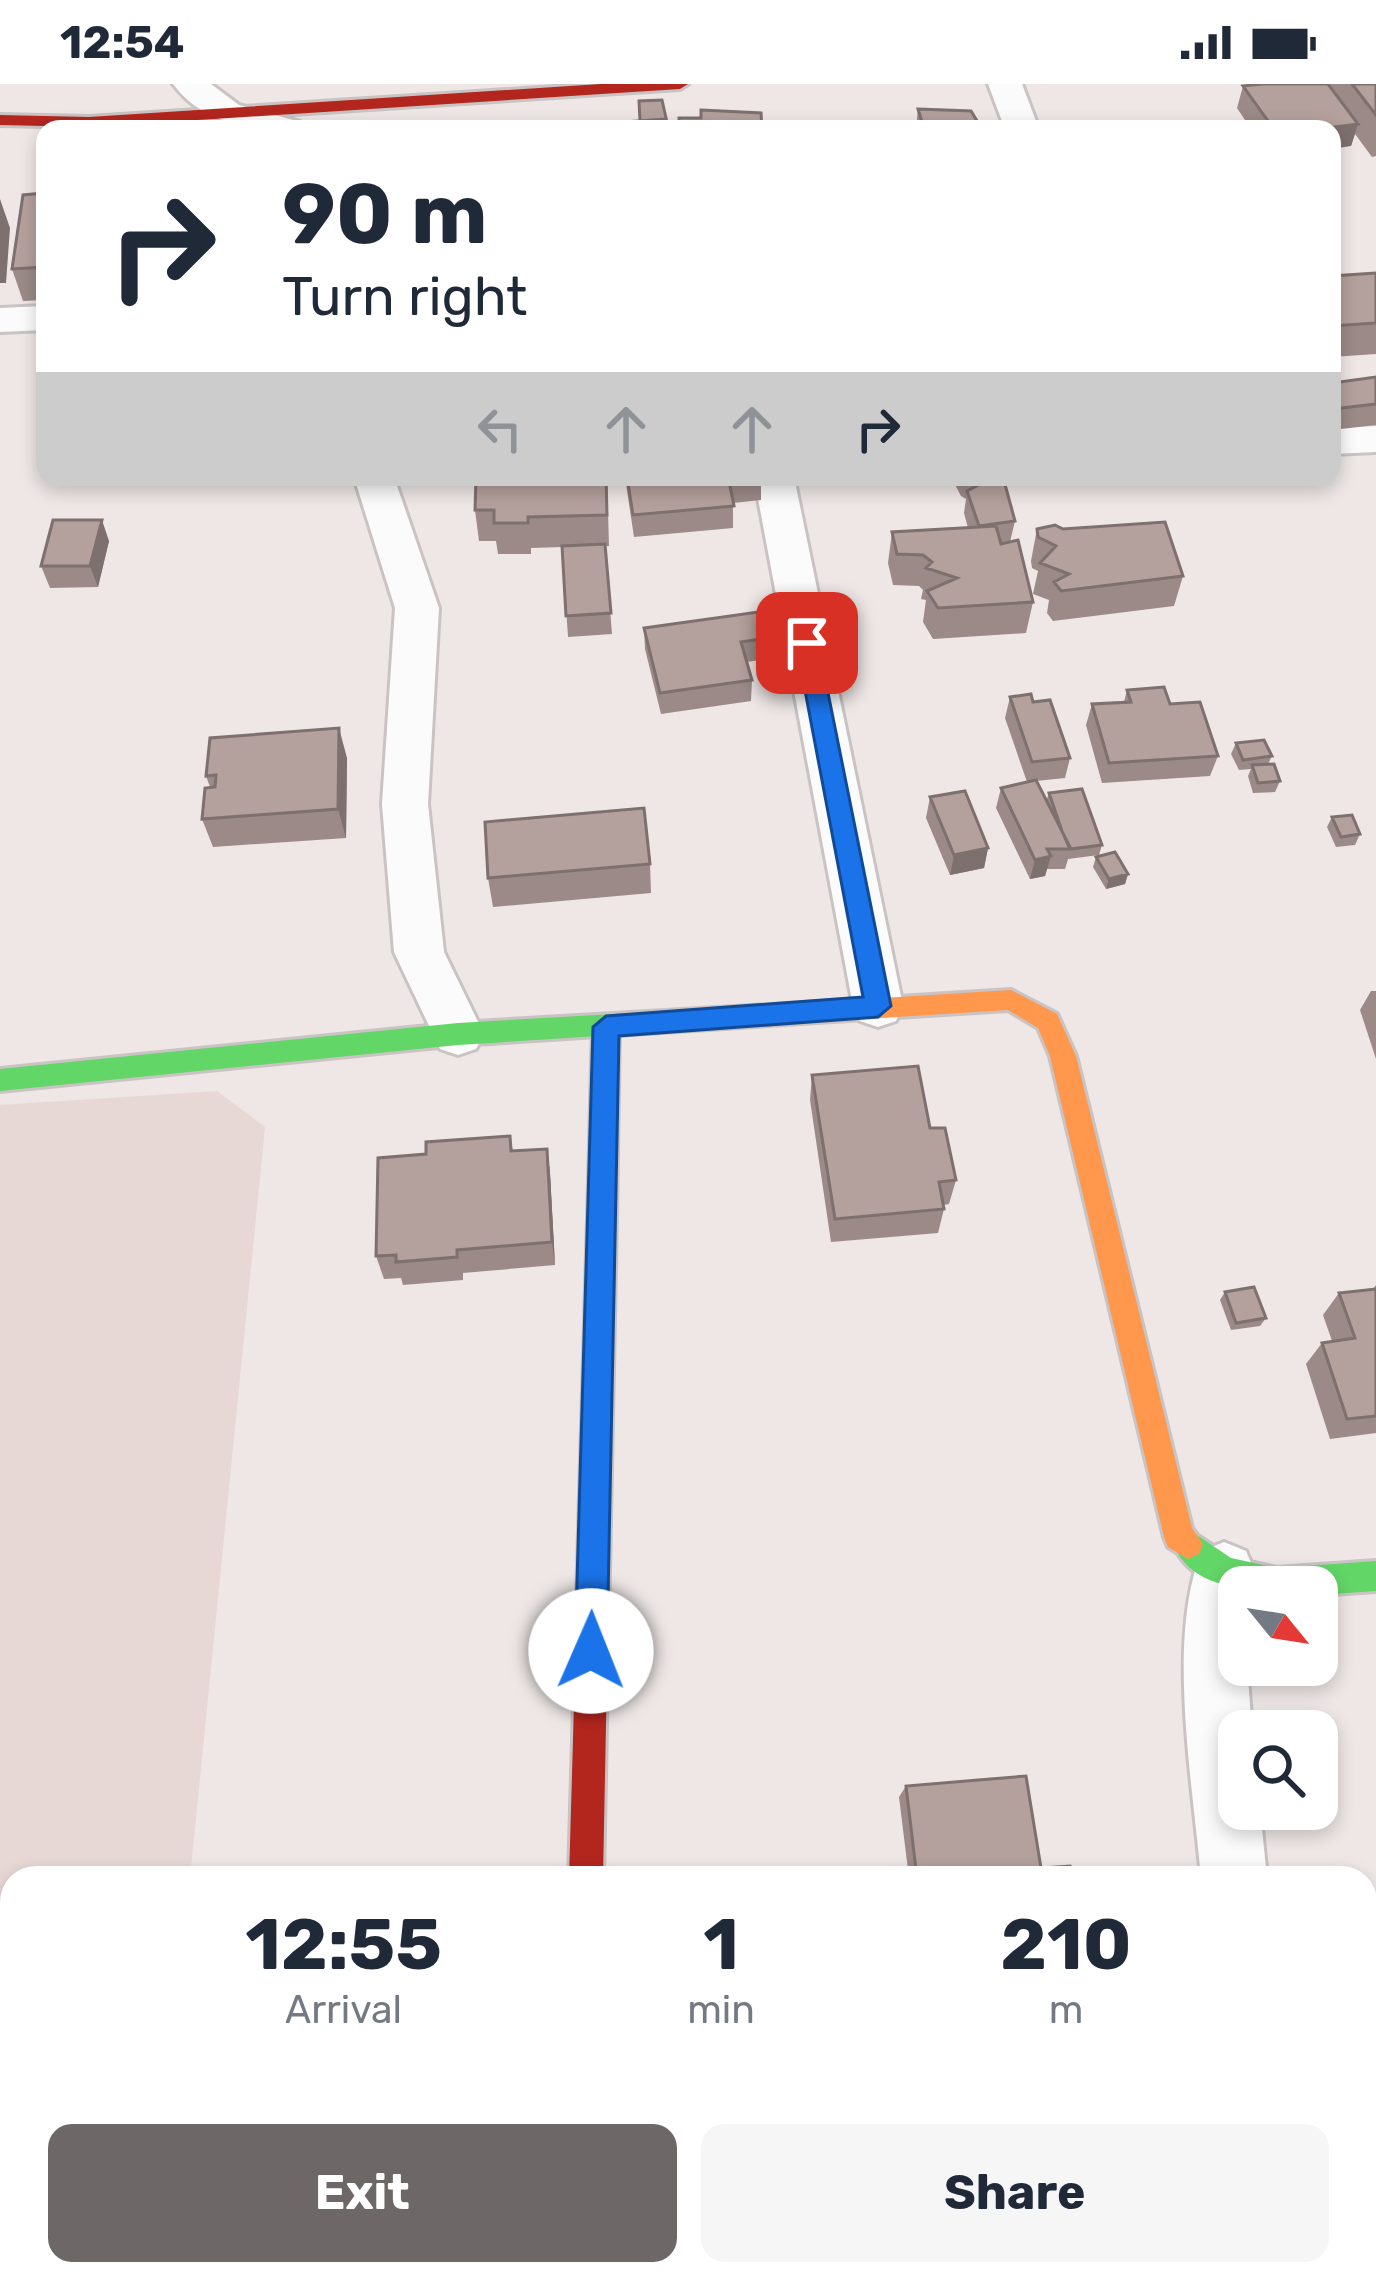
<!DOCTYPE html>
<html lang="en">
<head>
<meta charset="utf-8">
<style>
  body { margin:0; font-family:Rubik,sans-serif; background:#f6f6f7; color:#1f2937; height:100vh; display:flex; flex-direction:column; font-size:45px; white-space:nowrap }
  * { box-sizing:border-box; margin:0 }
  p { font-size:39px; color:#747a83 }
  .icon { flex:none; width:66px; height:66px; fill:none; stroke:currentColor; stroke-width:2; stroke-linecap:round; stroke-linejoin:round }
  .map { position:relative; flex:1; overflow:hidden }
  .side { position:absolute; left:0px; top:1782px; width:1377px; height:420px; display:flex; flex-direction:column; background:#fff; border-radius:36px 36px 0 0; box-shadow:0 6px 18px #0003 }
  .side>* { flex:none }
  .banner { position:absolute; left:36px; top:36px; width:1305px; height:366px; border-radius:24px; box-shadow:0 6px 18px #0003; background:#fff; color:#1f2937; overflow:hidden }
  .needle { width:78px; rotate:120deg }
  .fabs { position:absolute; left:1218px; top:1482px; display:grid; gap:24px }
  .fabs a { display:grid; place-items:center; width:120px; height:120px; border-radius:24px; background:#fff; box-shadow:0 6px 18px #0003; font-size:60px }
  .pin { position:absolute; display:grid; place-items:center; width:102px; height:102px; color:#fff; margin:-51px; border-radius:24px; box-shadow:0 6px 18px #0006 }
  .me { position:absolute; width:132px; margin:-66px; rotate:1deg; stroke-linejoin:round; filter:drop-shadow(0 0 9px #0008) }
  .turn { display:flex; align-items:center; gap:42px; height:252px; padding:0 48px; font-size:54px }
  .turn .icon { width:156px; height:156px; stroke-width:2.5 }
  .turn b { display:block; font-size:84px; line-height:102px }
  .lanes { display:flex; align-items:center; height:114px; padding:0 48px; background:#0003; justify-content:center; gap:60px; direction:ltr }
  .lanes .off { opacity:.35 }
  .eta { display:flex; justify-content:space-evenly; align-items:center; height:204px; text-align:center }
  .eta b { font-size:72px; font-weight:700; line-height:84px }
  .primary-button { display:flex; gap:24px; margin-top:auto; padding:24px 48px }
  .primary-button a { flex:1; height:138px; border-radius:24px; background:#6d6867; color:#fff; font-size:48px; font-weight:700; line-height:138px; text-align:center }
  .primary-button a+a { background:#f6f6f7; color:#1f2937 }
  .status { display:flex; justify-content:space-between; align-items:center; height:84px; padding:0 60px; background:#fff; direction:ltr }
  .status svg { height:33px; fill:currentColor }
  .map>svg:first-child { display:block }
</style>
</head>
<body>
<div class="status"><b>12:54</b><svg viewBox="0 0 49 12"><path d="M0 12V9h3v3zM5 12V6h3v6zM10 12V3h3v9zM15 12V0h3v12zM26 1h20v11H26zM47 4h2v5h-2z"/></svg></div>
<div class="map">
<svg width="1376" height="2202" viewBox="0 0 1376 2202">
  <rect width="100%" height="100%" fill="#eee7e6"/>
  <path fill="#e7d8d6" d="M217 1007 265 1043 190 1794H12V2190H151L150 2202H0V1021Z"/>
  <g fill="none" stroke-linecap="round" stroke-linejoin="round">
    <defs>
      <path id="street" d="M173 0H211L239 21 300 38 305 45C255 45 206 44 173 0Z
        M988 0H1022L1039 45H1005Z
        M45 222V246L0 248V224Z
        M1376 342V368L1332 370V344Z
        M354 393H394L439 524 428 720 444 868 484 950 476 965 458 971 440 965 394 868 382 720 395 524Z
        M754 393H794L903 922 896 937 878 943 860 937 853 922Z
        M1224 1458 1246 1467 1255 1488 1253 1503H1239V1581H1247L1252 1647H1239V1725H1260L1267 1794H1201C1193 1700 1166 1553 1202 1467Z
        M1365 2180 1372 2202H1298L1295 2190H1365Z
        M546 2190H620L621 2202H547Z"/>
      <path id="fast" d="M770 921 783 931 770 941 458 961 0 1007V985L458 939Z
        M1188 1445 1231 1474 1277 1484 1376 1477V1507L1317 1511V1503C1267 1503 1197 1516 1173 1460L1177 1450Z"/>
      <path id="slow" d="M1011 906 1057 930 1076 972 1192 1444 1203 1460 1199 1470 1188 1475 1168 1463 1164 1453 1050 972 1038 944 1008 926 770 941 757 931 770 921Z
        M606 933 619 943 616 1133 612 1141 602 1145 592 1141 588 1133 593 943Z"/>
      <path id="jam" d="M601 0H688L680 5 89 43 0 41V31L89 33Z
        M602 1121 612 1125 616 1133 603 1794H569L588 1133 592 1125Z"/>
    </defs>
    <use href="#street" stroke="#c9c4c3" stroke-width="6"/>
    <use href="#fast" stroke="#c9c4c3" stroke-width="6"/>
    <use href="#slow" stroke="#c9c4c3" stroke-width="6"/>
    <use href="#jam" stroke="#c9c4c3" stroke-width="6"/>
    <use href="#street" fill="#fcfbfb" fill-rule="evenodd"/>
    <use href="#fast" fill="#63d668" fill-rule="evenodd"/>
    <use href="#slow" fill="#ff974d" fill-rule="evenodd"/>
    <use href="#jam" fill="#b3261e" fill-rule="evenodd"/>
  </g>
  <path fill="#9b8a87" d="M1262 0H1376V72L1372 73 1355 50 1351 62 1332 45H1251L1237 24 1243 2Z
    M918 25 982 45H916Z
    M45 78V216L23 217 12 185 40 110Z
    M1376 189V270L1332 273V192Z
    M1376 293V341L1332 346V299Z
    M607 393 609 462H605L612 550 568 553 562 463 531 464V470H498L496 457H479L475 426Z
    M625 393H761V416L733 419V444L634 453Z
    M951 393H1003L1015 437 1010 458 1033 518 1026 549 933 555 923 538 926 516 921 515 923 506 919 502 893 501 888 479 892 448 968 444 964 429 966 415 961 412Z
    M1037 445 1183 492 1174 522 1053 537 1047 529 1049 516 1033 510 1038 487 1032 484 1031 477Z
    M109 457 98 503 50 504 41 482Z
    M644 544 774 553 772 574 747 578 752 596 751 617 661 630 645 565Z
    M1127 606 1170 620 1218 672 1210 692 1102 699 1086 641 1092 620 1124 618Z
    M1010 613 1033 618 1070 674 1065 694 1036 697 1046 717 1049 709 1102 761 1099 771 1068 775 1065 785H1047L1045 792 1030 795 996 724 1001 704 1027 698 1005 634Z
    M1236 659 1272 672 1268 680 1280 697 1275 708 1253 709 1248 692 1251 685 1239 686 1231 670Z
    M347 674 346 754 213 763 202 735 210 703 206 692Z
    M930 713 988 764 984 784 950 791 926 734Z
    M1332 733 1360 750 1355 761 1336 763 1327 743Z
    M1096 773 1128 790 1125 800 1106 805 1093 783Z
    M650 780 651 809 493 823 488 794Z
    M1371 907H1376V975L1360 926Z
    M812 991 930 1044 956 1096 949 1120 943 1121 944 1125 938 1149 831 1158 810 1016Z
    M510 1052 513 1067 547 1065 550 1089 555 1181 463 1189V1196L403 1201 401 1194 384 1195 376 1172 426 1070Z
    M1376 1201V1349L1330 1355 1306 1280 1322 1259 1332 1257 1323 1231 1339 1209 1373 1205Z
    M1225 1208 1266 1234 1260 1242 1231 1246 1220 1216Z
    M906 1702 1041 1784 1072 1794H909L899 1713Z
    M932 2190H1067L1069 2202H933Z"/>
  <path fill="#7e706e" d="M1309 40 1308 45H1272L1273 44Z
    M1358 40 1351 62 1332 65V45H1319Z
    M0 115 10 144 6 199H0Z
    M102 436 109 457 98 503 90 482Z
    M339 644 347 674 346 754 338 725Z
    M988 764 984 784 950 791 954 771Z
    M1051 772 1045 792 1030 795 1035 776Z
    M1128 790 1125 800 1106 805 1109 795Z
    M547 1065 550 1089 555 1181 552 1158Z"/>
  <path fill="#b4a09d" stroke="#7e706e" stroke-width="3" d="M1262 0H1328L1358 40 1319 45H1313L1309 40 1273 44 1243 2Z
    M1352 0H1376V31Z
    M662 16 668 43H665V35L640 37 639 17Z
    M918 25 971 27 982 45H924Z
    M701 26 761 29 762 45H679V34H701Z
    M665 35V45H583V41Z
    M841 40 842 45H808Z
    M97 42V45H68L69 44Z
    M45 78V109L40 110Z
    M45 109V183L12 185 23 111Z
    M1376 189V239L1332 242V192Z
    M1376 293V320L1332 325V299Z
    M476 393H606L607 431 528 433V439H494V426H475Z
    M627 393H761L762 394 729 397 734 422 633 431Z
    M969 393H1003L1015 437 979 442 967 407 982 399Z
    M53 436H102L90 482H41Z
    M1165 438 1183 492 1061 507 1054 498 1069 490 1040 479 1056 462 1038 453 1037 445 1055 441 1063 445Z
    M996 442 1001 460 1018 456 1033 518 938 524 927 507 957 494 926 484 932 478 923 471 897 470 892 448Z
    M605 460 611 529 566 532 562 462Z
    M765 527 774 553 741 558 752 596 660 609 644 544Z
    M1164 603 1170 620 1200 618 1218 672 1109 679 1092 620 1131 618 1127 606Z
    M1031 610 1033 618 1050 616 1070 674 1032 678 1010 613Z
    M339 644 338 725 202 735 205 704 215 703 216 691 206 692 210 654Z
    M1264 656 1272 672 1243 676 1236 659Z
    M1274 680 1280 697 1258 699 1252 681Z
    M1036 696 1071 765H1047L1051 772 1035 776 1001 704Z
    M1082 705 1102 761 1070 765 1062 747 1049 709Z
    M965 707 988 764 954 771 930 713Z
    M644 724 650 780 488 794 485 738Z
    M1352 731 1360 750 1341 753 1332 733Z
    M1115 768 1128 790 1109 795 1096 773Z
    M918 982 930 1044H945L956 1096 939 1098 944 1125 835 1135 812 991Z
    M510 1052 511 1067 547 1065 552 1158 457 1166V1173L396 1178V1171L376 1172 378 1074 426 1070V1058Z
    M1254 1203 1266 1234 1236 1239 1225 1208Z
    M1376 1205V1332L1347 1335 1322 1259 1355 1254 1339 1209Z
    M1026 1692 1041 1784 1070 1782 1072 1794H917L906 1702Z
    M940 2190H1067L1069 2202H941Z"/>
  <path fill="#1a73e8" stroke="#114b97" stroke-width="3" d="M807 551 818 559 891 922 878 933 619 952 607 1567 602 1578 591 1583 580 1578 575 1567 593 943 606 932 863 913 796 559Z"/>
</svg>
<div class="fabs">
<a><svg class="needle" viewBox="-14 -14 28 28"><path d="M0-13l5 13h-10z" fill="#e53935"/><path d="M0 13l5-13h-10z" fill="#747a83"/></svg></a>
<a><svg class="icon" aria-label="search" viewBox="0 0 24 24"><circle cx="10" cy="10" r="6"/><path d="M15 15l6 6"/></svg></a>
</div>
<div class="pin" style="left:807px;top:559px;background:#d93025"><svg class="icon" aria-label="arrive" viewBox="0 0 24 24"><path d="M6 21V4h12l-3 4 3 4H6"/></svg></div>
<svg class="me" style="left:591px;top:1567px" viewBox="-20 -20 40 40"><circle r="19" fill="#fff"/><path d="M0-13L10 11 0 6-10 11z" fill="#1a73e8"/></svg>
<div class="banner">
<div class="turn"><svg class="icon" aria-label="right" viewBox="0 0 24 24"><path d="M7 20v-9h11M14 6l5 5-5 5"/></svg><div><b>90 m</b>Turn right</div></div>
<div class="lanes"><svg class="icon off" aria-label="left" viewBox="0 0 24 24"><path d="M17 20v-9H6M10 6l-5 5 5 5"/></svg><svg class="icon off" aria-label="ahead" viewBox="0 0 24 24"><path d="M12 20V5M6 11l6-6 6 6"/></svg><svg class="icon off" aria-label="ahead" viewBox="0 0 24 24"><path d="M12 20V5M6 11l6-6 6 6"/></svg><svg class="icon" aria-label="right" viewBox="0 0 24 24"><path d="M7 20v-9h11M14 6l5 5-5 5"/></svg></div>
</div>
<section class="side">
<div class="eta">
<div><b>12:55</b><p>Arrival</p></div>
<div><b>1</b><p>min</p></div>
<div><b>210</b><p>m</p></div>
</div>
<div class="primary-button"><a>Exit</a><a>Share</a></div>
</section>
</div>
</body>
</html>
